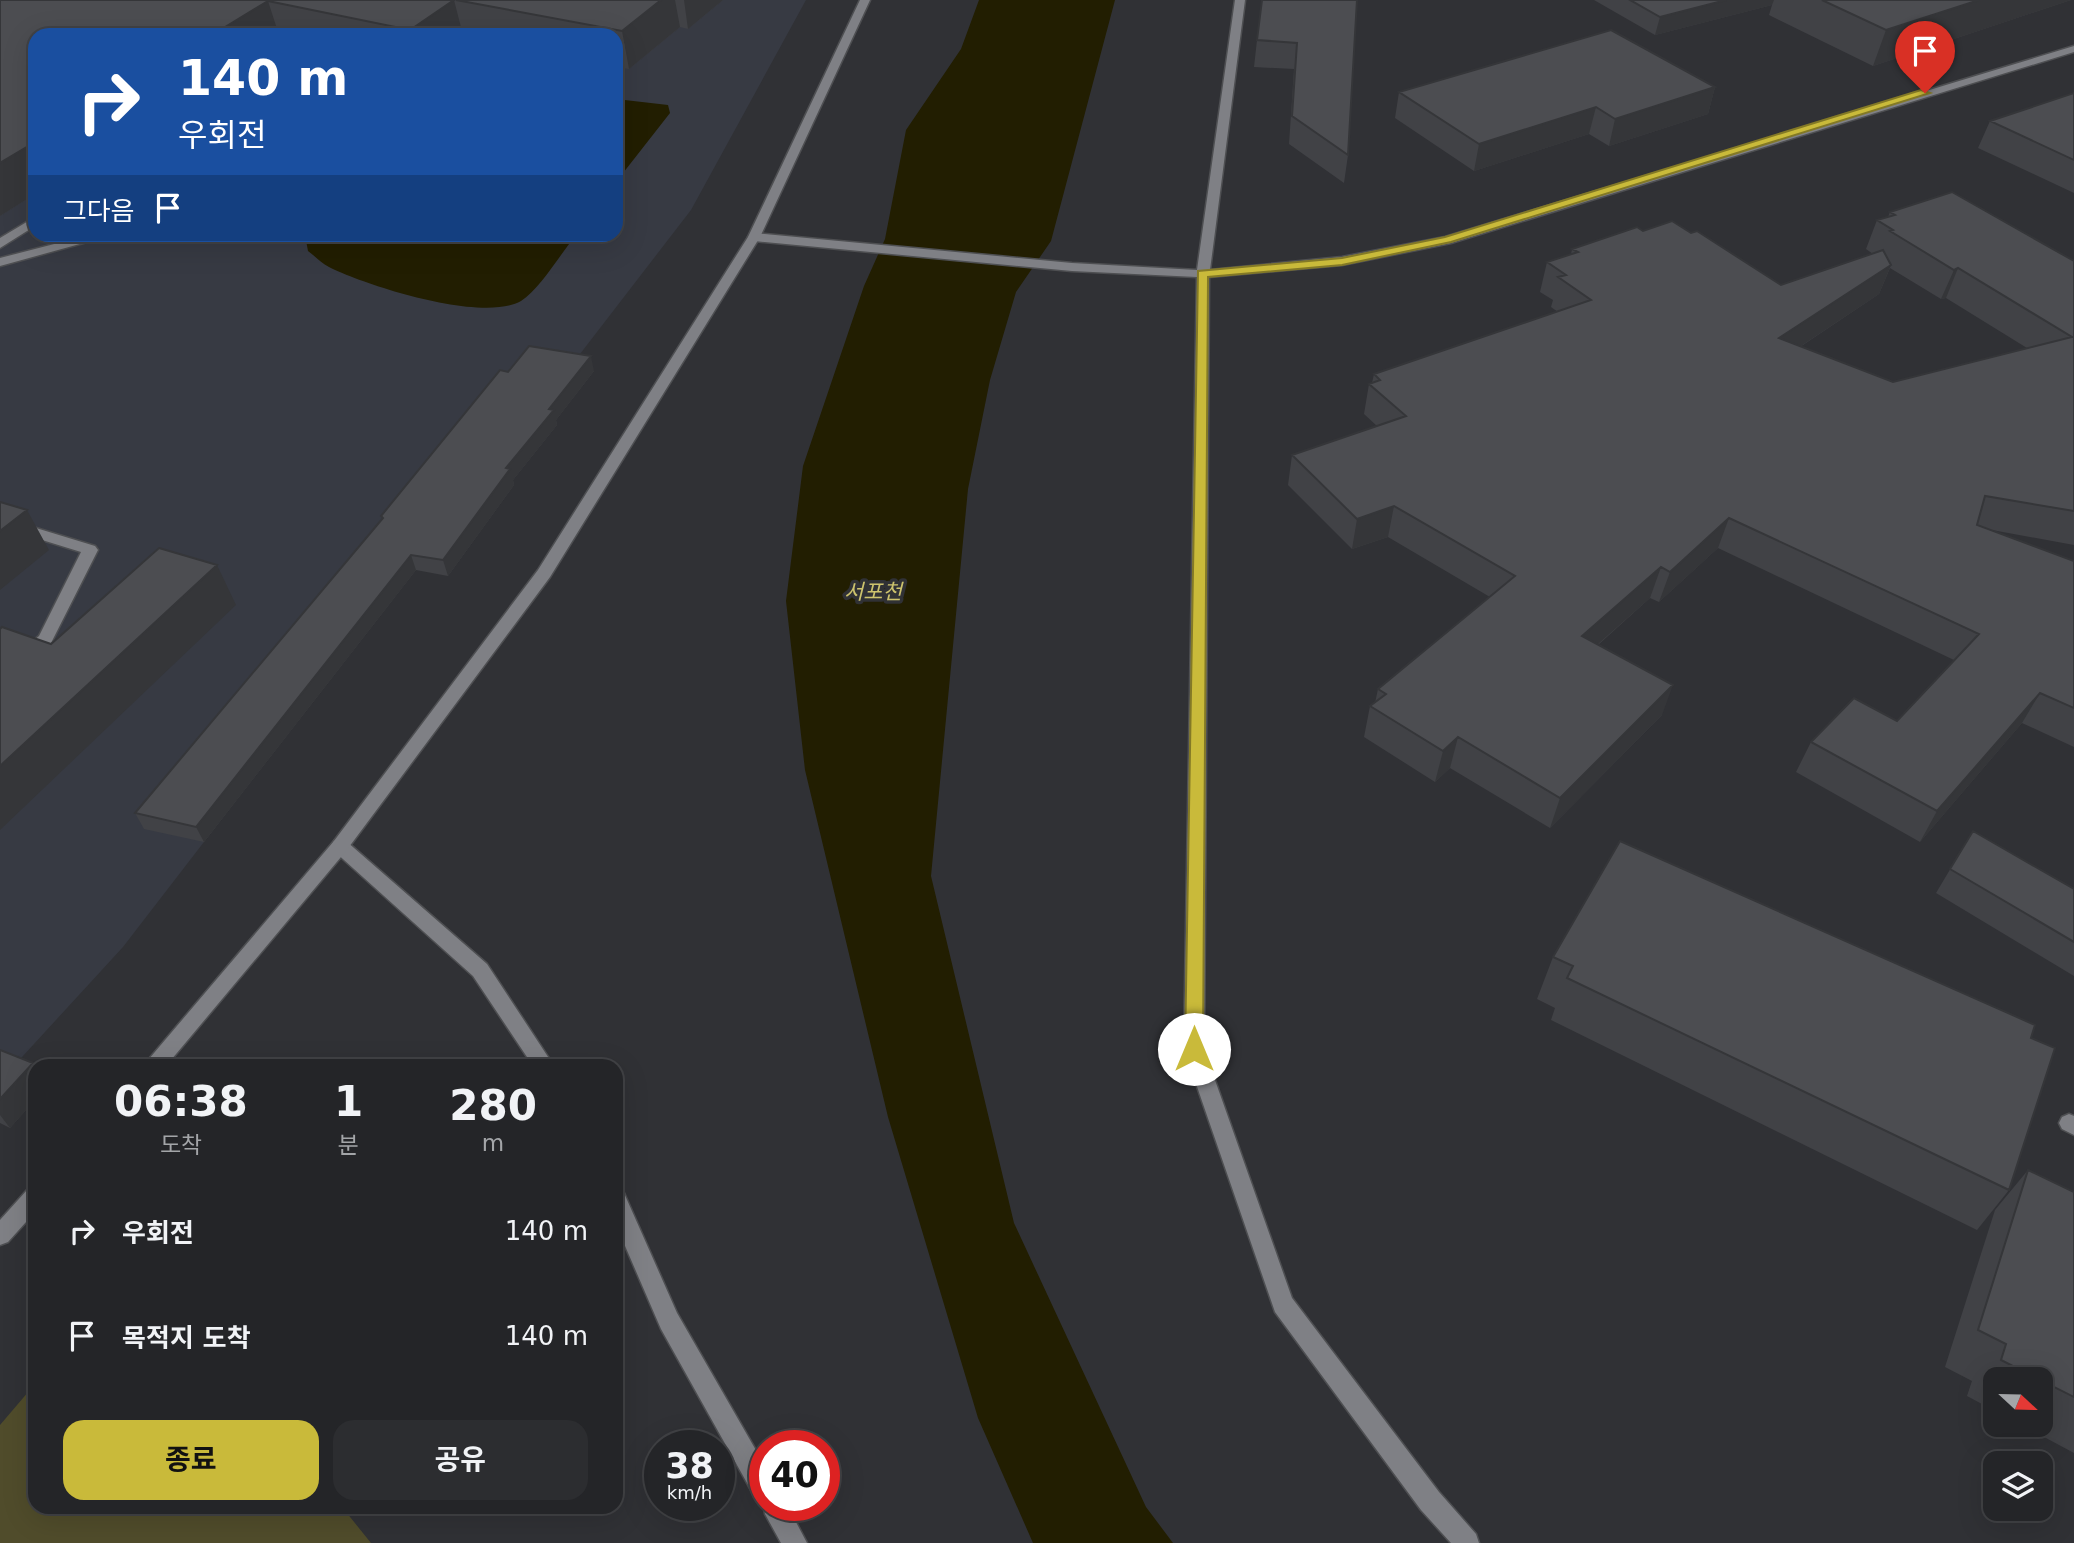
<!DOCTYPE html>
<html lang="ko">
<head>
<meta charset="utf-8">
<style>
  body { margin:0; font-family:"DejaVu Sans","Noto Sans KR",sans-serif; background:#2c2d30; color:#f1f3f6; height:100vh; display:flex; flex-direction:column; font-size:26px; white-space:nowrap }
  * { box-sizing:border-box; margin:0 }
  p { font-size:23px; color:#a3a5a8 }
  .icon { flex:none; width:38px; height:38px; fill:none; stroke:currentColor; stroke-width:2; stroke-linecap:round; stroke-linejoin:round }
  .map { position:relative; flex:1; overflow:hidden }
  .details { position:absolute; left:28px; top:1059px; width:595px; height:455px; display:flex; flex-direction:column; background:#242528; border-radius:21px; box-shadow:0 7px 28px #0002,0 0 0 2px #414245 }
  .details>* { flex:none }
  .top-card { position:absolute; left:28px; top:28px; width:595px; height:214px; border-radius:21px; box-shadow:0 7px 28px #0002,0 0 0 2px #414245; background:#1a4fa0; color:#fff; overflow:hidden }
  .needle { width:46px; rotate:112deg }
  .buttons { position:absolute; left:1983px; top:1367px; display:grid; gap:14px }
  .buttons a { display:grid; place-items:center; width:70px; height:70px; border-radius:14px; background:#242528; box-shadow:0 7px 28px #0002,0 0 0 2px #414245; font-size:35px }
  .speed { position:absolute; left:644px; top:1430px; display:flex; gap:14px; font-size:35px; font-weight:700; text-align:center }
  .speed>* { display:grid; place-content:center; width:91px; height:91px; border-radius:50%; background:#242528; box-shadow:0 7px 28px #0002,0 0 0 2px #414245; line-height:1 }
  .speed small { font-size:18px; font-weight:400 }
  .speed .limit { border:10px solid #d22; background:#fff; color:#111 }
  .pin { position:absolute; display:grid; place-items:center; width:60px; height:60px; color:#fff; margin:-72px -30px; border-radius:50% 50% 50% 0; rotate:-45deg; box-shadow:0 0 7px #0007 }
  .pin .icon { rotate:45deg }
  .me { position:absolute; width:77px; margin:-38px; rotate:0deg; stroke-linejoin:round; filter:drop-shadow(0 0 5px #0008) }
  .turn { display:flex; align-items:center; gap:24px; height:147px; padding:0 35px; font-size:32px }
  .turn .icon { width:91px; height:91px; stroke-width:2.5 }
  .turn b { display:block; font-size:49px; line-height:60px }
  .then { display:flex; align-items:center; height:66px; padding:0 35px; background:#0003; gap:14px; font-size:26px }
  .eta { display:flex; justify-content:space-evenly; align-items:center; height:119px; text-align:center }
  .eta b { font-size:42px; font-weight:700; line-height:49px }
  .cta { display:flex; gap:14px; margin-top:auto; padding:14px 35px }
  .cta a { flex:1; height:80px; border-radius:21px; background:#c9ba3a; color:#111; font-size:28px; font-weight:700; line-height:80px; text-align:center }
  .cta a+a { background:#2c2d30; color:#f1f3f6 }
  ul { padding:0; list-style:none }
  li { display:flex; align-items:center; gap:21px; height:105px; padding:0 35px }
  li div { flex:1 }
  li b { display:block; font-size:26px }
  li em { font-style:normal }
  .map>svg:first-child { display:block }
</style>
</head>
<body>
<div class="map">
<svg width="2074" height="1543" viewBox="0 0 2074 1543">
  <rect width="100%" height="100%" fill="#303135"/>
  <path fill="#373a43" fill-rule="evenodd" d="M0 0H806L691 210 123 947 0 1081ZM35 35H616V234H35Z"/>
  <path fill="#504c2b" d="M35 1384V1507H342L371 1543H0V1425Z"/>
  <path fill="#221e01" d="M979 0H1115L1051 241 1016 292 990 380 968 489 931 876 1014 1223 1146 1507 1173 1543H1033L978 1418 888 1117 805 770 786 601 803 466 864 286 885 239 906 130 961 49Z
    M616 99 668 105 670 113 616 182Z
    M305 235V234L576 235C561 253 540 289 521 301 483 323 367 286 329 267 321 263 315 256 308 251Z"/>
  <g fill="none" stroke-linecap="round" stroke-linejoin="round">
    <defs>
      <path id="service" d="M35 217V226L0 248V238Z
        M93 234H116L0 266V258Z
        M0 517 95 546 98 550 51 643 6 681 0 683V668L39 636 81 552 0 527Z"/>
      <path id="minor" d="M2069 1114 2074 1116V1135L2062 1129 2059 1123 2062 1117Z"/>
      <path id="tertiary" d="M1235 0H1245L1210 270 1342 257 1445 237 2074 46V52L1451 243 1342 265 1209 277 1204 1049 1292 1298 1439 1492 1476 1534 1479 1543H1451L1421 1510 1275 1312 1184 1049 1197 277 1072 271 754 241 748 237 754 233 1072 263 1197 270Z
        M340 839 346 841 487 964 554 1066H533L473 976 334 851 331 846 334 841Z
        M616 1190 624 1193 677 1313 765 1466V1505H787L807 1543H781L765 1514 763 1501 756 1499 661 1329 616 1225Z"/>
      <path id="secondary" d="M860 0H870L760 237 550 577 346 851 166 1066H143L334 841 538 570 748 237Z
        M35 1187V1212L8 1242 0 1245V1220L27 1190Z"/>
    </defs>
    <use href="#service" stroke="#4e4f52" stroke-width="3"/>
    <use href="#minor" stroke="#4e4f52" stroke-width="3"/>
    <use href="#tertiary" stroke="#4e4f52" stroke-width="3"/>
    <use href="#secondary" stroke="#4e4f52" stroke-width="3"/>
    <use href="#service" fill="#7f8085" fill-rule="evenodd"/>
    <use href="#minor" fill="#7f8085" fill-rule="evenodd"/>
    <use href="#tertiary" fill="#7f8085" fill-rule="evenodd"/>
    <use href="#secondary" fill="#7f8085" fill-rule="evenodd"/>
  </g>
  <path fill="#414246" fill-rule="evenodd" d="M0 0H723L688 29 680 27 629 69 616 67V35H35V194L0 216Z
    M1357 0 1348 155 1344 183 1289 144 1294 69 1254 67 1257 40Z
    M1594 0H2071L1873 66 1769 15 1772 5 1655 35Z
    M1715 87 1708 114 1609 146 1589 134 1474 171 1395 118 1399 92Z
    M2074 93V193L1978 148 1990 121Z
    M1890 212 2074 261V545L1992 530 2074 561V747L2022 723 1920 842 1796 772 1811 742 1897 721 1954 660 1718 548 1659 602 1650 598 1598 645 1662 715 1550 828 1450 768 1435 782 1364 737 1370 706 1375 703 1378 689 1490 597 1388 537 1352 549 1288 485 1292 455 1377 426 1364 414 1369 384 1372 383 1374 374 1558 312 1551 307 1553 300 1540 292 1547 262 1571 255 1572 249 1643 231 1691 233 1781 285 1873 254 1866 249 1877 220 1888 217ZM1890 268 1941 299 1946 298 2027 348 1893 382 1800 347 1879 294Z
    M594 371 556 420 557 425 513 480 514 485 448 576 416 570 204 842 144 829 135 813 382 519 381 516 508 372Z
    M1973 831 2074 889V976L1936 893Z
    M1553 957 2031 1038 2009 1190 1977 1230 1551 1020 1555 1008 1537 999Z
    M0 1050 35 1066V1100L10 1128 0 1123Z
    M2028 1170 2074 1192V1453L2020 1424H2040V1379H1995V1411L1967 1396 1972 1381 1945 1367 1995 1210Z"/>
  <path fill="#353639" d="M454 0 463 35H411L410 30Z
    M661 0H675L680 27 629 69 622 31Z
    M684 0H723L688 29Z
    M1726 0H1774L1772 5 1655 35 1660 17Z
    M1979 0H2071L1873 66 1886 30Z
    M268 1 279 35H212Z
    M1715 87 1708 114 1609 146 1615 119Z
    M1596 107 1589 134 1474 171 1479 144Z
    M35 142V194L0 216V163Z
    M1891 265 1879 294 1768 368 1779 338Z
    M1958 268 1946 298 1941 299 1954 270Z
    M591 356 594 371 556 420 557 425 513 480 514 485 448 576 443 560 506 468 549 409Z
    M1394 506 1388 537 1352 549 1357 519Z
    M27 510 49 550 0 590V531Z
    M1729 518 1718 548 1659 602 1670 572Z
    M411 555 416 570 204 842 196 827Z
    M217 565 236 605 0 830V766Z
    M1661 567 1650 598 1572 667 1582 636Z
    M1673 685 1662 715 1550 828 1560 798Z
    M2040 693 2022 723 1920 842 1937 811Z
    M1458 737 1450 768 1435 782 1443 751Z
    M33 1063 36 1066 35 1100 10 1128 0 1115V1099Z"/>
  <path fill="#4c4d51" stroke="#353639" stroke-width="2" d="M0 0H454L410 30 268 1 212 35H35V142L0 163Z
    M456 0H661L622 31Z
    M1262 0H1357L1348 155 1292 116 1297 43 1257 40Z
    M1630 0H1726L1660 17Z
    M1822 0H1979L1886 30Z
    M1611 30 1715 87 1615 119 1596 107 1479 144 1399 92Z
    M2074 93V160L1990 121Z
    M1952 192 2074 261V511L1985 496 1977 525 2074 561V708L2040 693 1937 811 1811 742 1854 698 1897 721 1979 634 1729 518 1670 572 1661 567 1582 636 1673 685 1560 798 1458 737 1443 751 1370 706 1386 694 1378 689 1515 576 1394 506 1357 519 1292 455 1406 416 1369 384 1380 380 1374 374 1591 300 1558 277 1566 275 1547 262 1578 252 1572 249 1637 227 1643 231 1672 221 1691 233 1697 231 1781 285 1883 250 1891 265 1779 338 1893 382 2072 337 1958 268 1954 270 1903 239 1890 231 1893 230 1877 220 1895 215 1890 212Z
    M529 346 591 356 549 409 554 410 506 468 510 469 443 560 411 555 196 827 135 813 383 518 381 516 500 370 508 372Z
    M0 502 27 510 0 531Z
    M159 548 217 565 0 766V629L2 627 51 644Z
    M1973 831 2074 889V942L1950 869Z
    M1620 841 2035 1025 2031 1038 2055 1048 2009 1190 1567 978 1573 966 1553 957Z
    M0 1050 33 1063 0 1099Z
    M2028 1170 2074 1192V1397L2040 1380V1379H2038L2001 1360 2006 1344 1978 1330Z"/>
  <path fill="#c9ba3a" stroke="#837926" stroke-width="2" d="M1921 90 1930 93 1451 242 1342 265 1208 277 1203 1049 1200 1054 1194 1056 1187 1054 1185 1049 1198 271 1342 258 1445 237Z"/>
  <g text-anchor="middle" dominant-baseline="central" stroke-width="7" stroke-linejoin="round" paint-order="stroke">
    <g font-size="21" font-style="italic" fill="#cdc36d" stroke="#303135">
      <text x="873" y="592">서포천</text>
    </g>
  </g>
</svg>
<div class="buttons">
<a><svg class="needle" viewBox="-14 -14 28 28"><path d="M0-13l5 13h-10z" fill="#e53935"/><path d="M0 13l5-13h-10z" fill="#a3a5a8"/></svg></a>
<a><svg class="icon" aria-label="layers" viewBox="0 0 24 24"><path d="M12 4l9 5-9 5-9-5zM3 14l9 5 9-5"/></svg></a>
</div>
<div class="speed"><div>38<small>km/h</small></div><div class="limit">40</div></div>
<div class="pin" style="left:1925px;top:93px;background:#d93025"><svg class="icon" aria-label="arrive" viewBox="0 0 24 24"><path d="M6 21V4h12l-3 4 3 4H6"/></svg></div>
<svg class="me" style="left:1194px;top:1049px" viewBox="-20 -20 40 40"><circle r="19" fill="#fff"/><path d="M0-13L10 11 0 6-10 11z" fill="#c9ba3a"/></svg>
<div class="top-card">
<div class="turn"><svg class="icon" aria-label="right" viewBox="0 0 24 24"><path d="M7 20v-9h11M14 6l5 5-5 5"/></svg><div><b>140 m</b>우회전</div></div>
<div class="then">그다음<svg class="icon" aria-label="arrive" viewBox="0 0 24 24"><path d="M6 21V4h12l-3 4 3 4H6"/></svg></div>
</div>
<section class="details">
<div class="eta">
<div><b>06:38</b><p>도착</p></div>
<div><b>1</b><p>분</p></div>
<div><b>280</b><p>m</p></div>
</div>
<ul>
<li><svg class="icon" aria-label="right" viewBox="0 0 24 24"><path d="M7 20v-9h11M14 6l5 5-5 5"/></svg><div><b>우회전</b></div><em>140 m</em></li>
<li><svg class="icon" aria-label="arrive" viewBox="0 0 24 24"><path d="M6 21V4h12l-3 4 3 4H6"/></svg><div><b>목적지 도착</b></div><em>140 m</em></li>
</ul>
<div class="cta"><a>종료</a><a>공유</a></div>
</section>
</div>
</body>
</html>
